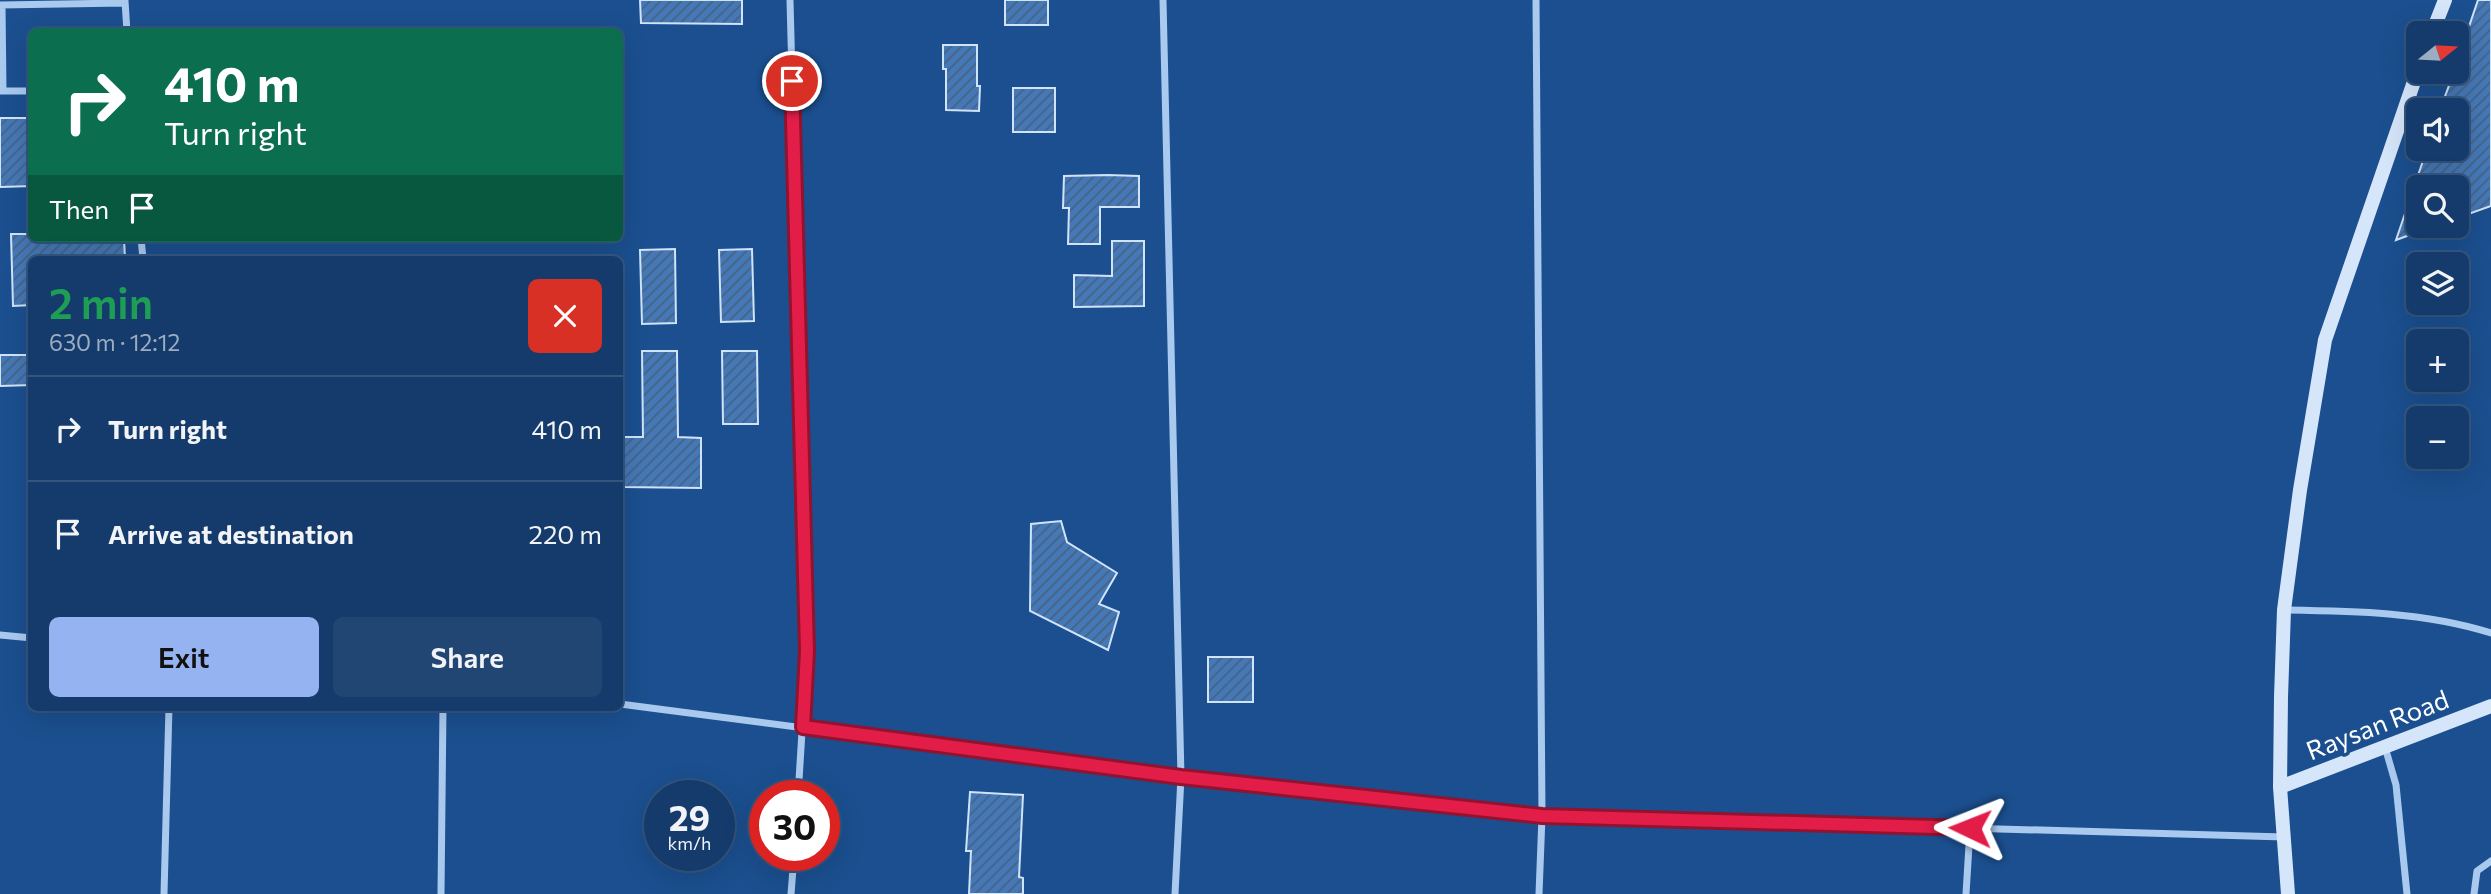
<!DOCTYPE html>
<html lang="en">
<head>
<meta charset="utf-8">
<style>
  body { margin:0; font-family:Commissioner,sans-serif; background:#214673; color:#f1f3f6; height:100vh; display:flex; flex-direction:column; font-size:26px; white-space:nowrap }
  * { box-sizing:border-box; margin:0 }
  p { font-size:23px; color:#9dadc1 }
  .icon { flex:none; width:38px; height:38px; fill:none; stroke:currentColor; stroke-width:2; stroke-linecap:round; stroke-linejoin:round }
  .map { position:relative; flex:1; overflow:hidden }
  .sheet { position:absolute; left:28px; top:256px; width:595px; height:455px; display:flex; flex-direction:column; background:#143b6b; border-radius:10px; box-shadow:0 7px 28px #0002,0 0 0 2px #33557e }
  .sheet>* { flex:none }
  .top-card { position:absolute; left:28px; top:28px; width:595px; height:214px; border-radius:10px; box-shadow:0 7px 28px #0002,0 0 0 2px #33557e; background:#0b6e4f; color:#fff; overflow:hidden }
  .needle { width:46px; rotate:72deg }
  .buttons { position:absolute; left:2406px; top:21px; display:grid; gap:14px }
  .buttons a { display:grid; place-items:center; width:63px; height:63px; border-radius:10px; background:#143b6b; box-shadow:0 7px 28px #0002,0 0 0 2px #33557e; font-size:35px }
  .speed { position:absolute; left:644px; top:780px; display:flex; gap:14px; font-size:35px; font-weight:700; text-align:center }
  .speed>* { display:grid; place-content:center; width:91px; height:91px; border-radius:50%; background:#143b6b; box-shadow:0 7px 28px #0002,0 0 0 2px #33557e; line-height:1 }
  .speed small { font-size:18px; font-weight:400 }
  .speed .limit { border:10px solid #d22; background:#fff; color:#111 }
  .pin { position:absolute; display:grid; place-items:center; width:60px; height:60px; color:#fff; margin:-30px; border:4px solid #fff; border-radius:50%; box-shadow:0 2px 7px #0007 }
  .me { position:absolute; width:77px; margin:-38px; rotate:272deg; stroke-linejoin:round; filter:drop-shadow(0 0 5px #0008) }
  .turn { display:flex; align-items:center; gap:24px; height:147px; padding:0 21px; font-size:32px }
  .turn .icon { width:91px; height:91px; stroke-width:2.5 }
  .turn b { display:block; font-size:49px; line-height:60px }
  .then { display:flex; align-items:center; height:66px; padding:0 21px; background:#0003; gap:14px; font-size:26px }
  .round { display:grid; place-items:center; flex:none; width:74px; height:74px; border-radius:10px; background:#214673 }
  .headline { display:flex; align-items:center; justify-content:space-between; height:119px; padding:0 21px }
  h1 { font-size:42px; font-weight:600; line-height:52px; color:#1e9e55 }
  .cta { display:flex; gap:14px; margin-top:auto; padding:14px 21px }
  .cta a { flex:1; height:80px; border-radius:10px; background:#95b2f1; color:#111; font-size:28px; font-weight:600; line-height:80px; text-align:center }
  .cta a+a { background:#214673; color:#f1f3f6 }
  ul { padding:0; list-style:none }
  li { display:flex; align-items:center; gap:21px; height:105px; padding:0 21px; border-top:2px solid #33557e }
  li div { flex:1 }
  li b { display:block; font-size:26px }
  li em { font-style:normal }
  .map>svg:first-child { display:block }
</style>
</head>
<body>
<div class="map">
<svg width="2491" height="894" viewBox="0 0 2491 894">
  <defs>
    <pattern id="building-hatch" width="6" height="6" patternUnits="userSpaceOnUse" patternTransform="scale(1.75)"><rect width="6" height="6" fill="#4478b7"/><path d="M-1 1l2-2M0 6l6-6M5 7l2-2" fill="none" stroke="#486282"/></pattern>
  </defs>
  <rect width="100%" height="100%" fill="#1b4f8f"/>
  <path fill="url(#building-hatch)" stroke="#cfe3fa" stroke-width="2" d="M640 0H742V24L641 23Z
    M1005 0H1048V25H1005Z
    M2478 0H2491V206L2457 218V187H2418V232L2396 240 2427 149H2457V110H2440L2454 72H2457V62Z
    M943 45H977V86H980L979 111 946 110V69H943Z
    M1013 88H1055V132H1013Z
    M0 118H32V186L0 187Z
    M1108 175 1139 176V207H1100V244H1068L1069 208H1063L1064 176Z
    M11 234H32V238H124L125 259H32V305L13 306Z
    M1112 241H1144V306L1074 307V275L1112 276Z
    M675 249 676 323 642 324 640 250Z
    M752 249 754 321 721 322 719 250Z
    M642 351H677L678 437 701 438V488L622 487 623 437H643Z
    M722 351H757L758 424H723Z
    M0 355H32V385L0 386Z
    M1061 521 1067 542 1117 573 1099 604 1119 612 1108 650 1030 611 1031 524Z
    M1208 657H1253V702H1208Z
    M970 792 1023 795 1019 877 1023 878V894H969L971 851H966Z"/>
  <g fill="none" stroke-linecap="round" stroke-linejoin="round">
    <path stroke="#a9c9ee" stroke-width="7" d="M790 0 807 651 798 796
      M1163 0 1181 777 1175 894
      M1536 0 1542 816 2284 837
      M125 1 127 32
      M0 5 125 3
      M2 5 3 91
      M1 91H32
      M141 238 143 259
      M2284 610C2354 611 2424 612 2491 633
      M0 635 32 638
      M620 704 1181 777 1542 816 1539 894
      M2385 747 2396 785 2407 894
      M164 894 169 707
      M441 894 443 707
      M791 894 794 856
      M1966 894 1970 829
      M2474 894 2477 871 2491 861"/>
    <path stroke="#d6e6fa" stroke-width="14" d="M2432 33 2445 0
      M2280 787 2491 706
      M2288 894 2280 787 2281 697 2284 610 2300 490 2325 340 2418 70"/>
  </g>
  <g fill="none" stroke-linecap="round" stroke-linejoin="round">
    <defs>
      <path id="route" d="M792 81 807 651 803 727 1181 777 1542 816 1970 828"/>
    </defs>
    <use href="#route" stroke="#92132f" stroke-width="18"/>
    <use href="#route" stroke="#e11d48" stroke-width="12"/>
  </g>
  <g text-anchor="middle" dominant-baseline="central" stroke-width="7" stroke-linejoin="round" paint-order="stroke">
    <g font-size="26" fill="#fff" stroke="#1b4f8f">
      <text transform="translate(2377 724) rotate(-21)">Raysan Road</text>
    </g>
  </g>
</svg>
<div class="buttons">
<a><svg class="needle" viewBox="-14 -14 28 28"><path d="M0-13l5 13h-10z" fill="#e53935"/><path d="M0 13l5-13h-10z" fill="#9dadc1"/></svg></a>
<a><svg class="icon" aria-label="sound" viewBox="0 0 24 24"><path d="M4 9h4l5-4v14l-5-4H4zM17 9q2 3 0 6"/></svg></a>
<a><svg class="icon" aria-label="search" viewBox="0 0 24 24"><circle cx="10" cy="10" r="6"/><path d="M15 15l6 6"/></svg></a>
<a><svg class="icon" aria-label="layers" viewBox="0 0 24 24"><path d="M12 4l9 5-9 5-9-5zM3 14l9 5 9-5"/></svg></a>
<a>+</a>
<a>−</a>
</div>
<div class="speed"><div>29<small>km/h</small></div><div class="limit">30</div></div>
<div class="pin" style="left:792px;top:81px;background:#d93025"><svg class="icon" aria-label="arrive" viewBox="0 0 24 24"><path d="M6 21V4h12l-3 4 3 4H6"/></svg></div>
<svg class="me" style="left:1970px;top:828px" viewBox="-20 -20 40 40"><path d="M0-17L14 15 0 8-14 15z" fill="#e11d48" stroke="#fff" stroke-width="4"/></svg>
<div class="top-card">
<div class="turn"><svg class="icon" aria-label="right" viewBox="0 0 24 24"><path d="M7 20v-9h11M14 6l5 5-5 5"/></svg><div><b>410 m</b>Turn right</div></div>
<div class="then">Then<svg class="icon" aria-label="arrive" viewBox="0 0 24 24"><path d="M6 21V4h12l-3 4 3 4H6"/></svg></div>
</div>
<section class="sheet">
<div class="headline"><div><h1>2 min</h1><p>630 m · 12:12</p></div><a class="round" style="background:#d93025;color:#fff"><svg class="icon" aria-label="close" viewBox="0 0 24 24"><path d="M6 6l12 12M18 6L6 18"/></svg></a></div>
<ul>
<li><svg class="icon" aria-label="right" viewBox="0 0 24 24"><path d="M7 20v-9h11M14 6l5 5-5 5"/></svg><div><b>Turn right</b></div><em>410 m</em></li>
<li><svg class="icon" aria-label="arrive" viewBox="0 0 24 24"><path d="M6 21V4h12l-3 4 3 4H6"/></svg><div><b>Arrive at destination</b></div><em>220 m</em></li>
</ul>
<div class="cta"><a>Exit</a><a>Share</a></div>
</section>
</div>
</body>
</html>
